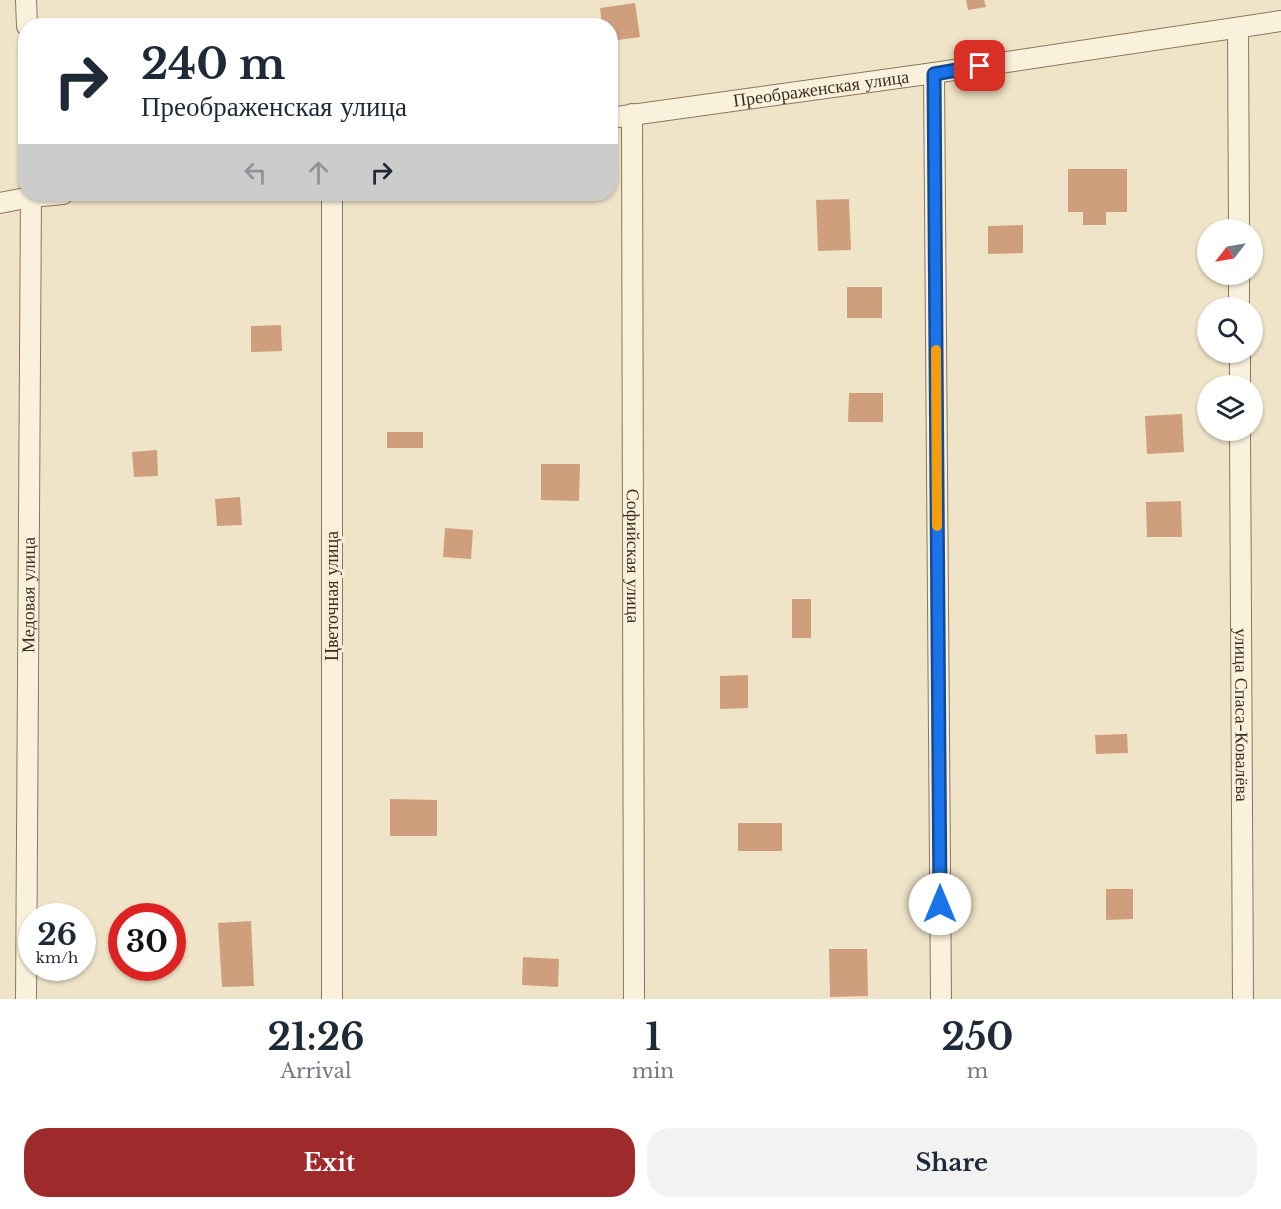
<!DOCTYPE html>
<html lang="en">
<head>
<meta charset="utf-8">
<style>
  body { margin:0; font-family:"Libre Baskerville",serif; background:#f2f2f3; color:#1f2937; height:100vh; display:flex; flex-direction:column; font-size:22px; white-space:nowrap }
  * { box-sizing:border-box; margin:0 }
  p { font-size:20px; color:#747a83 }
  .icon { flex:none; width:33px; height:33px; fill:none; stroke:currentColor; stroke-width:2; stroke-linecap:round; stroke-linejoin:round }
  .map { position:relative; height:999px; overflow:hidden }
  .panel { display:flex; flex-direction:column; background:#fff; flex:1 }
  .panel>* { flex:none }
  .guide { position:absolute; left:18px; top:18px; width:600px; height:183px; border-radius:24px; box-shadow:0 2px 4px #0004; background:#fff; color:#1f2937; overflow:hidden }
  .needle { width:39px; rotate:239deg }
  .fabs { position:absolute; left:1197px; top:219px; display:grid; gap:12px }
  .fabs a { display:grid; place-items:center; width:66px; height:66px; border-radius:50%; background:#fff; box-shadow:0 2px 4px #0004; font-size:30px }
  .speed { position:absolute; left:18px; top:903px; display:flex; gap:12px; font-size:30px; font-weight:700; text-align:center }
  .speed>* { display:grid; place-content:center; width:78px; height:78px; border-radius:50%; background:#fff; box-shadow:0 2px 4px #0004; line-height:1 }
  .speed small { font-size:15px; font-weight:400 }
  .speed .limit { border:9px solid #d22; background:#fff; color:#111 }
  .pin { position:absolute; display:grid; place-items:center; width:51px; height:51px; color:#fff; margin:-26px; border-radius:12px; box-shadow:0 3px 9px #0006 }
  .me { position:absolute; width:66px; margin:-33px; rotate:0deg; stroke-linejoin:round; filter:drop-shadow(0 0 4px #0008) }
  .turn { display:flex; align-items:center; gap:21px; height:126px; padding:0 24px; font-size:27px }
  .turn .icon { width:78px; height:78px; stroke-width:2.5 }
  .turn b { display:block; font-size:42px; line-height:51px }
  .lanes { display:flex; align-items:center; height:57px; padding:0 24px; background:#0003; justify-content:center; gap:30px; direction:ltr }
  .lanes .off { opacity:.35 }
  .eta { display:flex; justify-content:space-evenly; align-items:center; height:102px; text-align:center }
  .eta b { font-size:36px; font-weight:700; line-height:42px }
  .cta { display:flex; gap:12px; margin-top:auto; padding:12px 24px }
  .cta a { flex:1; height:69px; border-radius:24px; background:#9e2a2b; color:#fff; font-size:24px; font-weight:700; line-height:69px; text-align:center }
  .cta a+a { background:#f2f2f3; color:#1f2937 }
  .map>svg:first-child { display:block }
</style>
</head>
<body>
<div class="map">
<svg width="1281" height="999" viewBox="0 0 1281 999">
  <rect width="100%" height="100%" fill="#f0e4c8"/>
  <path fill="#cf9f7d" d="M966 0H984L986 7 968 10Z
    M635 3 640 37 610 41V26H602L600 8Z
    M1068 169H1127V212H1106V225H1083V212H1068Z
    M849 199 851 250 818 251 816 200Z
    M1023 225V253L988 254V226Z
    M847 287H882V318H847Z
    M281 325 282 351 251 352V326Z
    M849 393H883V422H848Z
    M1182 414 1184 452 1147 454 1145 416Z
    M387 432H423V448H387Z
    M157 450 158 476 134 477 132 452Z
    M541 464H580L579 501 541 500Z
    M240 497 242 525 217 526 215 499Z
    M1181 501 1182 537H1147L1146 502Z
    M445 528 473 530 471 559 443 557Z
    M792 599H811V638H792Z
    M748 675V708L720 709V676Z
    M1127 734 1128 753 1096 754 1095 735Z
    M390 799 437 800V836H390Z
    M738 823H782V851H738Z
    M1106 889H1133V919L1106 920Z
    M251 921 254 986 222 987 218 923Z
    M829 949H867L868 996 830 997Z
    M523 957 559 959 558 987 522 985Z"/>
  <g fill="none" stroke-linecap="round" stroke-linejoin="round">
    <defs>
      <g id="minor">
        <path d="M26 0 27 26"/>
        <path d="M1238 28 1239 230"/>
        <path d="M934 73 941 999"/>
        <path id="s1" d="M632 114 634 999"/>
        <path id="s2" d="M610 118 934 73 1281 21"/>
        <path d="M332 194V999"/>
        <path d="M0 203 31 197 63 194"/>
        <path d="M1239 274V308"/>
        <path d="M1240 352V386"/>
        <path id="s3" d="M1240 430 1243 999"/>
        <path id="s4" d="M26 999 31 194"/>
      </g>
    </defs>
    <use href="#minor" stroke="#8d765c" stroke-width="22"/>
    <use href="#minor" stroke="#faf1dc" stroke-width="20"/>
  </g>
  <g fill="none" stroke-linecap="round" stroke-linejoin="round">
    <defs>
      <path id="route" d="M940 904 934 74 980 66"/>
    </defs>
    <use href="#route" stroke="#114b97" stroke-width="15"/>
    <use href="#route" stroke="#1a73e8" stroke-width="10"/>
    <path stroke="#f59e0b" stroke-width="10" d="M936 350 937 526"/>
  </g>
  <g text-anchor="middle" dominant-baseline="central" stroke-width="6" stroke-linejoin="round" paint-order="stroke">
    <g font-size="18" fill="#3d2e20" stroke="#f7eed8">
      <text stroke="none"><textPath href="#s2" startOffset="213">Преображенская улица</textPath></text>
      <text stroke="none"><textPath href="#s1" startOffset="442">Софийская улица</textPath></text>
      <text stroke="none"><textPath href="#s4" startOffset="404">Медовая улица</textPath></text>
      <text transform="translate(332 596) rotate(-90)">Цветочная улица</text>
      <text stroke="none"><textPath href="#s3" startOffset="285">улица Спаса-Ковалёва</textPath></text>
    </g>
  </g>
</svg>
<div class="fabs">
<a><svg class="needle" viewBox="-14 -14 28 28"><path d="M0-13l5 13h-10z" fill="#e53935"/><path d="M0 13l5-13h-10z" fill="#747a83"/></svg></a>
<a><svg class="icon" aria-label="search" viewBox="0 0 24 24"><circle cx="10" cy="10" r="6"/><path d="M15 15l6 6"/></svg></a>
<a><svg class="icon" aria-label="layers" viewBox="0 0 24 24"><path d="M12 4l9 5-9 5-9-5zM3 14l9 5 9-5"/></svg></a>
</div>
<div class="speed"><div>26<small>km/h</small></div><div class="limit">30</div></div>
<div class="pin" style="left:980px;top:66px;background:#d93025"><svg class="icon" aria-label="arrive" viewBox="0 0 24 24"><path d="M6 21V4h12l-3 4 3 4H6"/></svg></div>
<svg class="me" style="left:940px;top:904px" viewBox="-20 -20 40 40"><circle r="19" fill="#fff"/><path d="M0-13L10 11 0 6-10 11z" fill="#1a73e8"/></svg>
<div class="guide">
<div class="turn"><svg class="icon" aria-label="right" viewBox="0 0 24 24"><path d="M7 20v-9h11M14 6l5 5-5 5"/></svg><div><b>240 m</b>Преображенская улица</div></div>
<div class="lanes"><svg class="icon off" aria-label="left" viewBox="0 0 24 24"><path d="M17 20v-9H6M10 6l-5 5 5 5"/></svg><svg class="icon off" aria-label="ahead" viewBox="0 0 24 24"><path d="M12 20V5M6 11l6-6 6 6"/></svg><svg class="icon" aria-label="right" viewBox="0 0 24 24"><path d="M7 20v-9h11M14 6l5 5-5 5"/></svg></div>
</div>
</div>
<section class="panel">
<div class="eta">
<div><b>21:26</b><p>Arrival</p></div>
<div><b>1</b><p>min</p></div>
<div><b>250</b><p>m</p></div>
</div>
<div class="cta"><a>Exit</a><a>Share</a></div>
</section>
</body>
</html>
